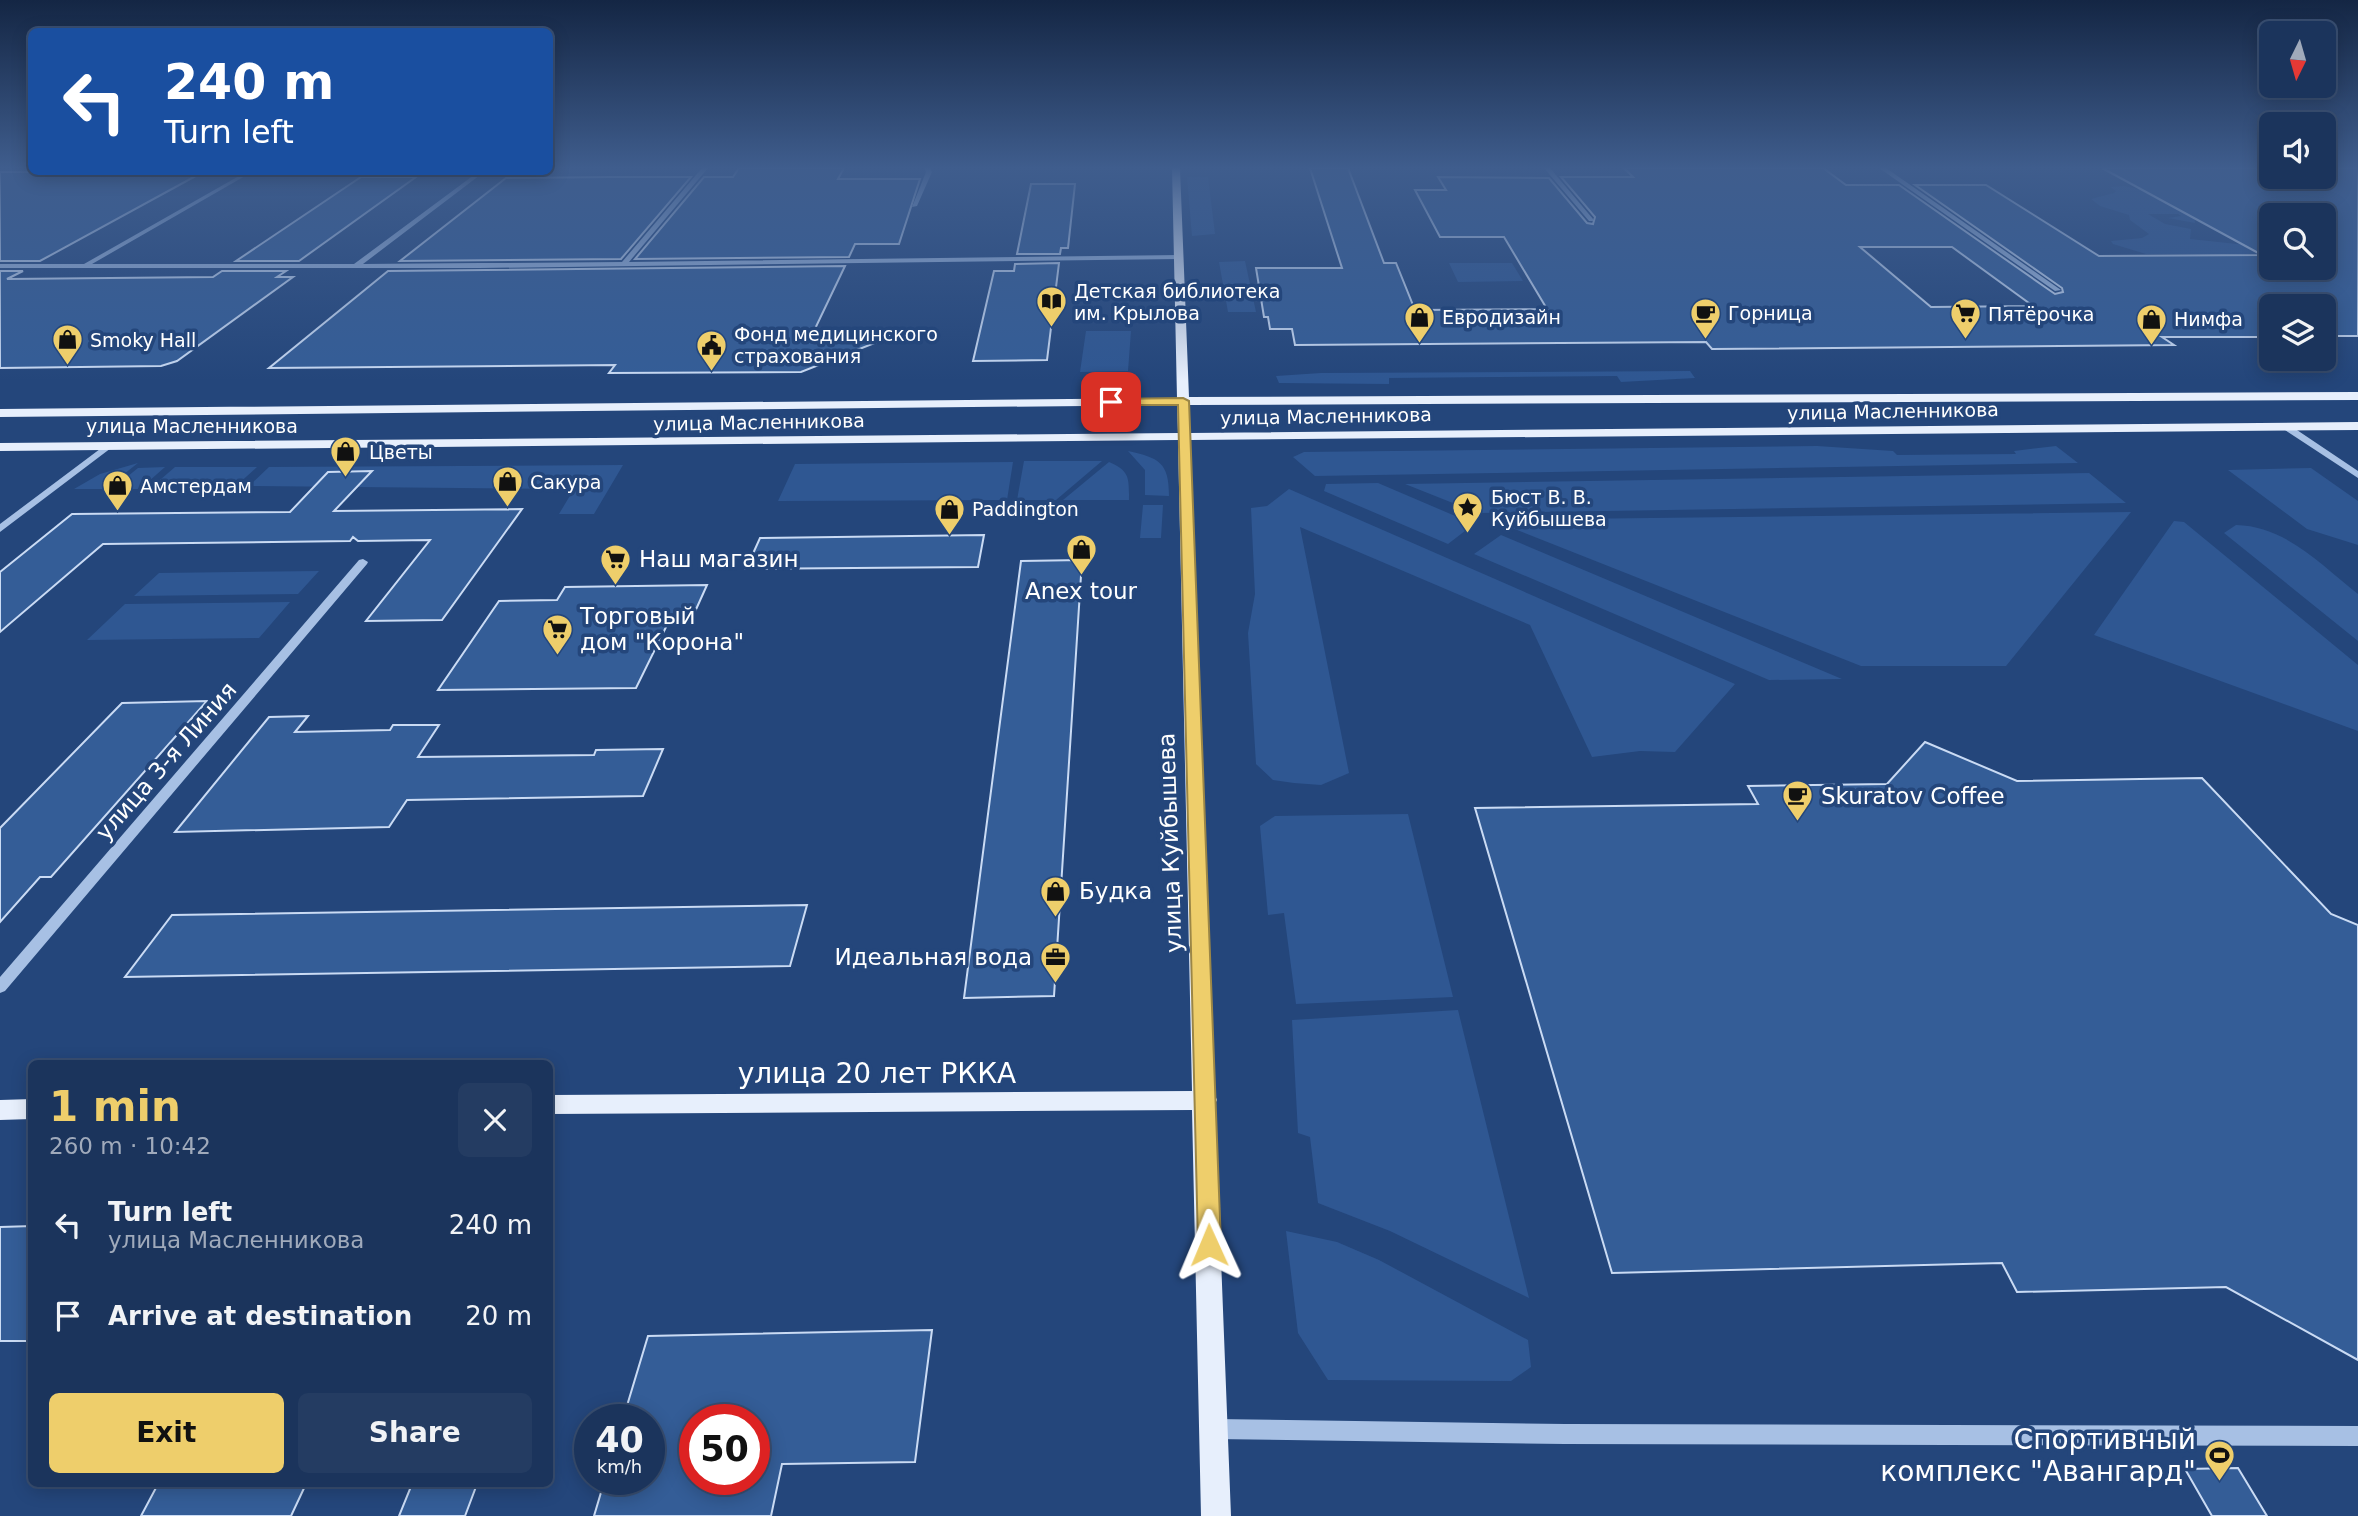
<!DOCTYPE html>
<html lang="en">
<head>
<meta charset="utf-8">
<style>
  body { margin:0; font-family:"DejaVu Sans",sans-serif; background:#243c62; color:#f1f3f6; height:100vh; display:flex; flex-direction:column; font-size:26px; white-space:nowrap }
  * { box-sizing:border-box; margin:0 }
  p { font-size:23px; color:#a0aabb }
  .icon { flex:none; width:38px; height:38px; fill:none; stroke:currentColor; stroke-width:2; stroke-linecap:round; stroke-linejoin:round }
  .map { position:relative; flex:1; overflow:hidden }
  .sheet { position:absolute; left:28px; top:1060px; width:525px; height:427px; display:flex; flex-direction:column; background:#1b345c; border-radius:10px; box-shadow:0 4px 18px #0003,0 0 0 2px #394f72 }
  .sheet>* { flex:none }
  .guide { position:absolute; left:28px; top:28px; width:525px; height:147px; border-radius:10px; box-shadow:0 4px 18px #0003,0 0 0 2px #394f72; background:#1a4fa0; color:#fff; overflow:hidden }
  .needle { width:46px; rotate:185deg }
  .tools { position:absolute; left:2259px; top:21px; display:grid; gap:14px }
  .tools a { display:grid; place-items:center; width:77px; height:77px; border-radius:10px; background:#1b345c; box-shadow:0 4px 18px #0003,0 0 0 2px #394f72; font-size:35px }
  .speed { position:absolute; left:574px; top:1404px; display:flex; gap:14px; font-size:35px; font-weight:700; text-align:center }
  .speed>* { display:grid; place-content:center; width:91px; height:91px; border-radius:50%; background:#1b345c; box-shadow:0 4px 18px #0003,0 0 0 2px #394f72; line-height:1 }
  .speed small { font-size:18px; font-weight:400 }
  .speed .limit { border:10px solid #d22; background:#fff; color:#111 }
  .pin { position:absolute; display:grid; place-items:center; width:60px; height:60px; color:#fff; margin:-30px; border-radius:14px; box-shadow:0 4px 10px #0006 }
  .me { position:absolute; width:77px; margin:-38px; rotate:359deg; stroke-linejoin:round; filter:drop-shadow(0 0 5px #0008) }
  .turn { display:flex; align-items:center; gap:24px; height:147px; padding:0 21px; font-size:32px }
  .turn .icon { width:91px; height:91px; stroke-width:2.5 }
  .turn b { display:block; font-size:49px; line-height:60px }
  .round { display:grid; place-items:center; flex:none; width:74px; height:74px; border-radius:10px; background:#243c62 }
  .summary { display:flex; align-items:center; justify-content:space-between; height:119px; padding:0 21px }
  h1 { font-size:42px; font-weight:600; line-height:52px; color:#eece6b }
  .button { display:flex; gap:14px; margin-top:auto; padding:14px 21px }
  .button a { flex:1; height:80px; border-radius:10px; background:#eece6b; color:#111; font-size:28px; font-weight:600; line-height:80px; text-align:center }
  .button a+a { background:#243c62; color:#f1f3f6 }
  ul { padding:0; list-style:none }
  li { display:flex; align-items:center; gap:21px; height:91px; padding:0 21px }
  li div { flex:1 }
  li b { display:block; font-size:26px }
  li em { font-style:normal }
  .map>svg:first-child { display:block }
</style>
</head>
<body>
<div class="map">
<svg width="2358" height="1516" viewBox="0 0 2358 1516">
  <rect width="100%" height="100%" fill="#24467b"/>
  <path fill="#2f5792" d="M1187 177H1208L1215 234 1192 236Z
    M2124 186 2147 191 2358 193 2194 215 2195 223 2168 218 2181 216 2178 214H2148L2165 224 2191 229 2190 239 2265 247 2266 254H2146L2113 244 2111 241 2142 238 2149 234 2130 220 2129 215 2100 206 2091 199 2114 193 2116 191 2110 187Z
    M1245 261 1256 312H1228L1219 262Z
    M1449 263H1512L1523 281 1458 282Z
    M1086 331H1131L1128 371 1080 372Z
    M1690 371 1695 378 1621 382 1617 376 1389 378V384L1279 383 1276 376 1321 373Z
    M1817 446 1893 451 1897 455 2016 454 2014 451 2056 446 2078 463 1315 476 1293 457 1304 452Z
    M1128 451C1159 458 1169 462 1169 496L1145 495V470Z
    M1024 461H1102L1056 500H1017Z
    M1013 462 1007 500 778 501 795 464Z
    M1109 462C1130 471 1129 478 1129 500H1063Z
    M138 463 105 489H74L100 474Z
    M623 465 594 514H559L574 489 249 486 269 467Z
    M165 467 140 489H112L138 468Z
    M175 467H257L237 485 153 486Z
    M2311 468 2358 501V545L2307 529 2228 470Z
    M2089 473 2126 503 1478 513 1405 484Z
    M1378 483 1474 524 1448 544 1324 491 1326 484Z
    M1289 489 1735 684 1675 752 1640 751 1592 757 1530 625 1300 527 1349 773 1321 785 1294 783 1273 780 1256 764 1248 633 1255 594 1251 508 1267 506Z
    M1143 505H1163L1161 538H1140Z
    M2131 512 2006 666H1861L1492 520Z
    M2174 521 2184 522 2358 665V731L2094 635Z
    M2236 525C2286 526 2321 565 2358 594V641L2224 533Z
    M1501 535 1842 679 1769 680 1474 554Z
    M319 571 298 594 134 596 159 573Z
    M290 602 259 638 87 640 125 604Z
    M1408 814 1453 997 1296 1004 1284 913 1268 915 1260 826 1275 816Z
    M1458 1010 1529 1298 1390 1231 1318 1203 1310 1137 1298 1133 1292 1020Z
    M1286 1231 1337 1242 1379 1260 1528 1340 1531 1367 1511 1381 1328 1380 1298 1333Z"/>
  <path fill="#345d97" stroke="#cadbf4" stroke-width="2" fill-rule="evenodd" d="M739 168H844L838 179H920L899 244H855L849 257 635 259 704 177H733Z
    M1310 168H1348L1384 263H1396L1415 310 1547 309 1504 237H1440L1415 190H1446L1438 177 1549 178 1587 223 1593 224 1595 217 1561 177H1633L1624 168H1823L1846 185H1899L2055 294 2063 292 2062 288 1915 185H1986L2099 256 2262 255 2102 168H2272V177H2324V168H2358V336H2324V306H2272V337H2162L2174 345 1712 349 1706 342 1295 345 1292 329H1270L1268 317H1264L1256 268H1342ZM2272 215H2324V268H2272ZM1860 247H1952L2033 306 1931 307Z
    M0 172H203L40 261H0Z
    M361 177H416L299 261H236Z
    M609 177H691L621 259 400 261 506 178Z
    M1031 184H1075L1068 248H1061L1060 254H1017Z
    M1059 263 1047 360 973 361 994 271H1014L1015 264Z
    M845 266 812 335H889L890 337 801 372 609 373 615 365 269 368 388 271Z
    M0 271H23L7 279 213 277 222 271H286L277 277H293L177 361 161 366 0 368Z
    M372 471 334 511 522 509 442 620 366 621 430 540 358 541 353 537 350 541 103 544 0 632V572L72 514 290 512 328 472Z
    M984 535 978 567 746 569 760 538Z
    M1082 560 1054 996 964 998 1021 561Z
    M707 585 689 625H667L636 688 438 690 499 601 557 600 565 587Z
    M207 701 51 877H40L0 922V828L122 703Z
    M308 716 295 732 390 730 393 725H439L418 757 594 755 596 750 663 749 643 796 407 800 389 827 175 832 269 717Z
    M1925 742 2017 781 2202 778 2331 914 2358 925V1360L2226 1287 2017 1292 2002 1263 1612 1273 1475 808 1758 804 1748 786 1887 784Z
    M807 905 790 966 125 977 172 915Z
    M32 1226V1341H0V1227Z
    M932 1330 915 1462 782 1464 771 1516H594L605 1479H649V1419H623L648 1336ZM695 1419H754V1479H695Z
    M2238 1468 2267 1516H2212L2185 1469Z
    M158 1484H306L291 1516H141Z
    M412 1484H477L465 1516H399Z"/>
  <g fill="none" stroke-linecap="round" stroke-linejoin="round">
    <path fill="#a7c0e4" fill-rule="evenodd" d="M702 168H708L629 262 1179 255 1182 257 1179 259 479 268H0V264H84L246 172H252L92 264H354L478 172H484L363 264 622 262Z
      M924 168H930L932 172 917 206 912 207 926 172Z
      M1544 168H1550L1593 219V221H1589Z
      M1879 168H1886L2061 290 2055 291Z
      M2282 424H2288L2358 471V478L2282 428Z
      M108 443 112 446 111 448 0 532V524Z
      M363 559 368 562 367 564 5 991 0 993V977L359 560Z
      M1214 1419 1565 1424 2358 1426V1446L1565 1444 1214 1439 1207 1436 1204 1429 1207 1422Z"/>
    <path fill="#e7effc" fill-rule="evenodd" d="M1172 168H1180L1189 397 2358 392V400L1189 405 1190 433 2358 422V430L1190 440 1215 1095 1217 1100 1215 1104 1231 1516H1201L1192 1110 550 1114V1095L1192 1091 1178 440 0 451V443L1178 433 1177 405 0 417V409L1177 398Z
      M32 1099V1119L0 1120V1100Z"/>
  </g>
  <linearGradient id="sky" x2="0" y2="1"><stop stop-color="#142644"/><stop offset="0.44" stop-color="#3f5d8d"/><stop offset="1" stop-color="#3f5d8d" stop-opacity="0"/></linearGradient>
  <rect width="2358" height="381" fill="url(#sky)"/>
  <path fill="#eece6b" stroke="#9b8646" stroke-width="2" d="M1183 398 1189 401 1221 1245 1217 1253 1209 1256 1201 1253 1198 1245 1178 405H1111L1105 402 1111 399Z"/>
  <defs>
    <symbol id="library-pin" viewBox="-11 -11 22 30"><path d="M0 17L-7.5 6A9.5 9.5 0 1 1 7.5 6Z" fill="#eece6b" stroke="#24467b"/><path d="M-6-4Q-3-5.5-.7-3.5V5Q-3 3-6 4ZM6-4Q3-5.5 .7-3.5V5Q3 3 6 4Z" fill="#111"/></symbol>
    <symbol id="cafe-pin" viewBox="-11 -11 22 30"><path d="M0 17L-7.5 6A9.5 9.5 0 1 1 7.5 6Z" fill="#eece6b" stroke="#24467b"/><path d="M-5.5-4.5H6V0H3Q3 3.5 0 3.5H-2.5Q-5.5 3.5-5.5 0ZM3-3.2v2h1.7v-2ZM-6 4.5H4V6H-6Z" fill="#111"/></symbol>
    <symbol id="supermarket-pin" viewBox="-11 -11 22 30"><path d="M0 17L-7.5 6A9.5 9.5 0 1 1 7.5 6Z" fill="#eece6b" stroke="#24467b"/><path d="M-6-5.5h2.5l.6 2H6L4.5 2H-2.5L-4.4-4H-6ZM-1.5 3.2a1.3 1.3 0 1 0 .1 0ZM3 3.2a1.3 1.3 0 1 0 .1 0Z" fill="#111"/></symbol>
    <symbol id="shop-pin" viewBox="-11 -11 22 30"><path d="M0 17L-7.5 6A9.5 9.5 0 1 1 7.5 6Z" fill="#eece6b" stroke="#24467b"/><path d="M-5-2.5h2.3a2.7 3.5 0 0 1 5.4 0H5L5.5 6h-11ZM-1.5-2.5h3a1.5 2.3 0 0 0-3 0Z" fill="#111"/></symbol>
    <symbol id="civic-pin" viewBox="-11 -11 22 30"><path d="M0 17L-7.5 6A9.5 9.5 0 1 1 7.5 6Z" fill="#eece6b" stroke="#24467b"/><path d="M-.6-6.5H3V-4.5H.6V-3L4-1V1h2V6H-6V1h2V-1L-.6-3ZM-1.2 2.5V6h2.4V2.5Z" fill="#111"/></symbol>
    <symbol id="sight-pin" viewBox="-11 -11 22 30"><path d="M0 17L-7.5 6A9.5 9.5 0 1 1 7.5 6Z" fill="#eece6b" stroke="#24467b"/><path d="M0-6L1.8-2.2L6-1.7L2.9 1.2L3.7 5.4L0 3.3L-3.7 5.4L-2.9 1.2L-6-1.7L-1.8-2.2Z" fill="#111"/></symbol>
    <symbol id="office-pin" viewBox="-11 -11 22 30"><path d="M0 17L-7.5 6A9.5 9.5 0 1 1 7.5 6Z" fill="#eece6b" stroke="#24467b"/><path d="M-6-3h4V-5.5h4V-3h4V5H-6ZM-1-4.5V-3h2v-1.5ZM-6 0V1H6V0Z" fill="#111"/></symbol>
    <symbol id="stadium-pin" viewBox="-11 -11 22 30"><path d="M0 17L-7.5 6A9.5 9.5 0 1 1 7.5 6Z" fill="#eece6b" stroke="#24467b"/><path d="M0-5a6.5 5 0 1 0 0 10a6.5 5 0 1 0 0-10ZM-3.5-1.8h7v3.6h-7Z" fill="#111"/></symbol>
  </defs>
  <g fill-rule="evenodd">
    <use href="#library-pin" x="1034" y="284" width="35" height="47"/>
    <use href="#cafe-pin" x="1688" y="296" width="35" height="47"/>
    <use href="#supermarket-pin" x="1948" y="296" width="35" height="47"/>
    <use href="#shop-pin" x="1402" y="300" width="35" height="47"/>
    <use href="#shop-pin" x="2134" y="302" width="35" height="47"/>
    <use href="#shop-pin" x="50" y="322" width="35" height="47"/>
    <use href="#civic-pin" x="694" y="328" width="35" height="47"/>
    <use href="#shop-pin" x="328" y="434" width="35" height="47"/>
    <use href="#shop-pin" x="490" y="464" width="35" height="47"/>
    <use href="#shop-pin" x="100" y="468" width="35" height="47"/>
    <use href="#sight-pin" x="1450" y="490" width="35" height="47"/>
    <use href="#shop-pin" x="932" y="492" width="35" height="47"/>
    <use href="#shop-pin" x="1064" y="532" width="35" height="47"/>
    <use href="#supermarket-pin" x="598" y="542" width="35" height="47"/>
    <use href="#supermarket-pin" x="540" y="612" width="35" height="47"/>
    <use href="#cafe-pin" x="1780" y="778" width="35" height="47"/>
    <use href="#shop-pin" x="1038" y="874" width="35" height="47"/>
    <use href="#office-pin" x="1038" y="940" width="35" height="47"/>
    <use href="#stadium-pin" x="2202" y="1438" width="35" height="47"/>
  </g>
  <g text-anchor="middle" dominant-baseline="central" stroke-width="7" stroke-linejoin="round" paint-order="stroke">
    <g font-size="19" fill="#fff" stroke="#24467b" text-anchor="start">
      <text x="1074" y="291">Детская библиотека<tspan x="1074" dy="22">им. Крылова</tspan></text>
      <text x="1728" y="313">Горница</text>
      <text x="1988" y="314">Пятёрочка</text>
      <text x="1442" y="317">Евродизайн</text>
      <text x="2174" y="319">Нимфа</text>
      <text x="734" y="334">Фонд медицинского<tspan x="734" dy="22">страхования</tspan></text>
      <text x="90" y="340">Smoky Hall</text>
      <text x="369" y="452">Цветы</text>
      <text x="530" y="482">Сакура</text>
      <text x="140" y="486">Амстердам</text>
      <text x="1491" y="497">Бюст В. В.<tspan x="1491" dy="22">Куйбышева</tspan></text>
      <text x="972" y="509">Paddington</text>
    </g>
    <g font-size="19" fill="#fff" stroke="#24467b">
      <text transform="translate(1893 411) rotate(-1)">улица Масленникова</text>
      <text transform="translate(1326 416) rotate(-1)">улица Масленникова</text>
      <text transform="translate(759 422) rotate(-1)">улица Масленникова</text>
      <text x="192" y="426">улица Масленникова</text>
    </g>
    <g font-size="23" fill="#fff" stroke="#24467b" text-anchor="start">
      <text x="639" y="559">Наш магазин</text>
      <text x="1081" y="591" text-anchor="middle">Anex tour</text>
      <text x="580" y="616">Торговый<tspan x="580" dy="26">дом "Корона"</tspan></text>
      <text x="1821" y="796">Skuratov Coffee</text>
      <text x="1079" y="891">Будка</text>
      <text x="1032" y="957" text-anchor="end">Идеальная вода</text>
    </g>
    <g font-size="23" fill="#fff" stroke="#24467b">
      <text transform="translate(166 761) rotate(-49)">улица 3-я Линия</text>
      <text transform="translate(1170 843) rotate(-92)">улица Куйбышева</text>
    </g>
    <g font-size="28" fill="#fff" stroke="#24467b">
      <text x="877" y="1073">улица 20 лет РККА</text>
    </g>
    <g font-size="28" fill="#fff" stroke="#24467b" text-anchor="end">
      <text x="2196" y="1439">Спортивный<tspan x="2196" dy="32">комплекс "Авангард"</tspan></text>
    </g>
  </g>
</svg>
<div class="tools">
<a><svg class="needle" viewBox="-14 -14 28 28"><path d="M0-13l5 13h-10z" fill="#e53935"/><path d="M0 13l5-13h-10z" fill="#a0aabb"/></svg></a>
<a><svg class="icon" aria-label="sound" viewBox="0 0 24 24"><path d="M4 9h4l5-4v14l-5-4H4zM17 9q2 3 0 6"/></svg></a>
<a><svg class="icon" aria-label="search" viewBox="0 0 24 24"><circle cx="10" cy="10" r="6"/><path d="M15 15l6 6"/></svg></a>
<a><svg class="icon" aria-label="layers" viewBox="0 0 24 24"><path d="M12 4l9 5-9 5-9-5zM3 14l9 5 9-5"/></svg></a>
</div>
<div class="speed"><div>40<small>km/h</small></div><div class="limit">50</div></div>
<div class="pin" style="left:1111px;top:402px;background:#d93025"><svg class="icon" aria-label="arrive" viewBox="0 0 24 24"><path d="M6 21V4h12l-3 4 3 4H6"/></svg></div>
<svg class="me" style="left:1209px;top:1245px" viewBox="-20 -20 40 40"><path d="M0-17L14 15 0 8-14 15z" fill="#eece6b" stroke="#fff" stroke-width="4"/></svg>
<div class="guide">
<div class="turn"><svg class="icon" aria-label="left" viewBox="0 0 24 24"><path d="M17 20v-9H6M10 6l-5 5 5 5"/></svg><div><b>240 m</b>Turn left</div></div>
</div>
<section class="sheet">
<div class="summary"><div><h1>1 min</h1><p>260 m · 10:42</p></div><a class="round"><svg class="icon" aria-label="close" viewBox="0 0 24 24"><path d="M6 6l12 12M18 6L6 18"/></svg></a></div>
<ul>
<li><svg class="icon" aria-label="left" viewBox="0 0 24 24"><path d="M17 20v-9H6M10 6l-5 5 5 5"/></svg><div><b>Turn left</b><p>улица Масленникова</p></div><em>240 m</em></li>
<li><svg class="icon" aria-label="arrive" viewBox="0 0 24 24"><path d="M6 21V4h12l-3 4 3 4H6"/></svg><div><b>Arrive at destination</b></div><em>20 m</em></li>
</ul>
<div class="button"><a>Exit</a><a>Share</a></div>
</section>
</div>
</body>
</html>
